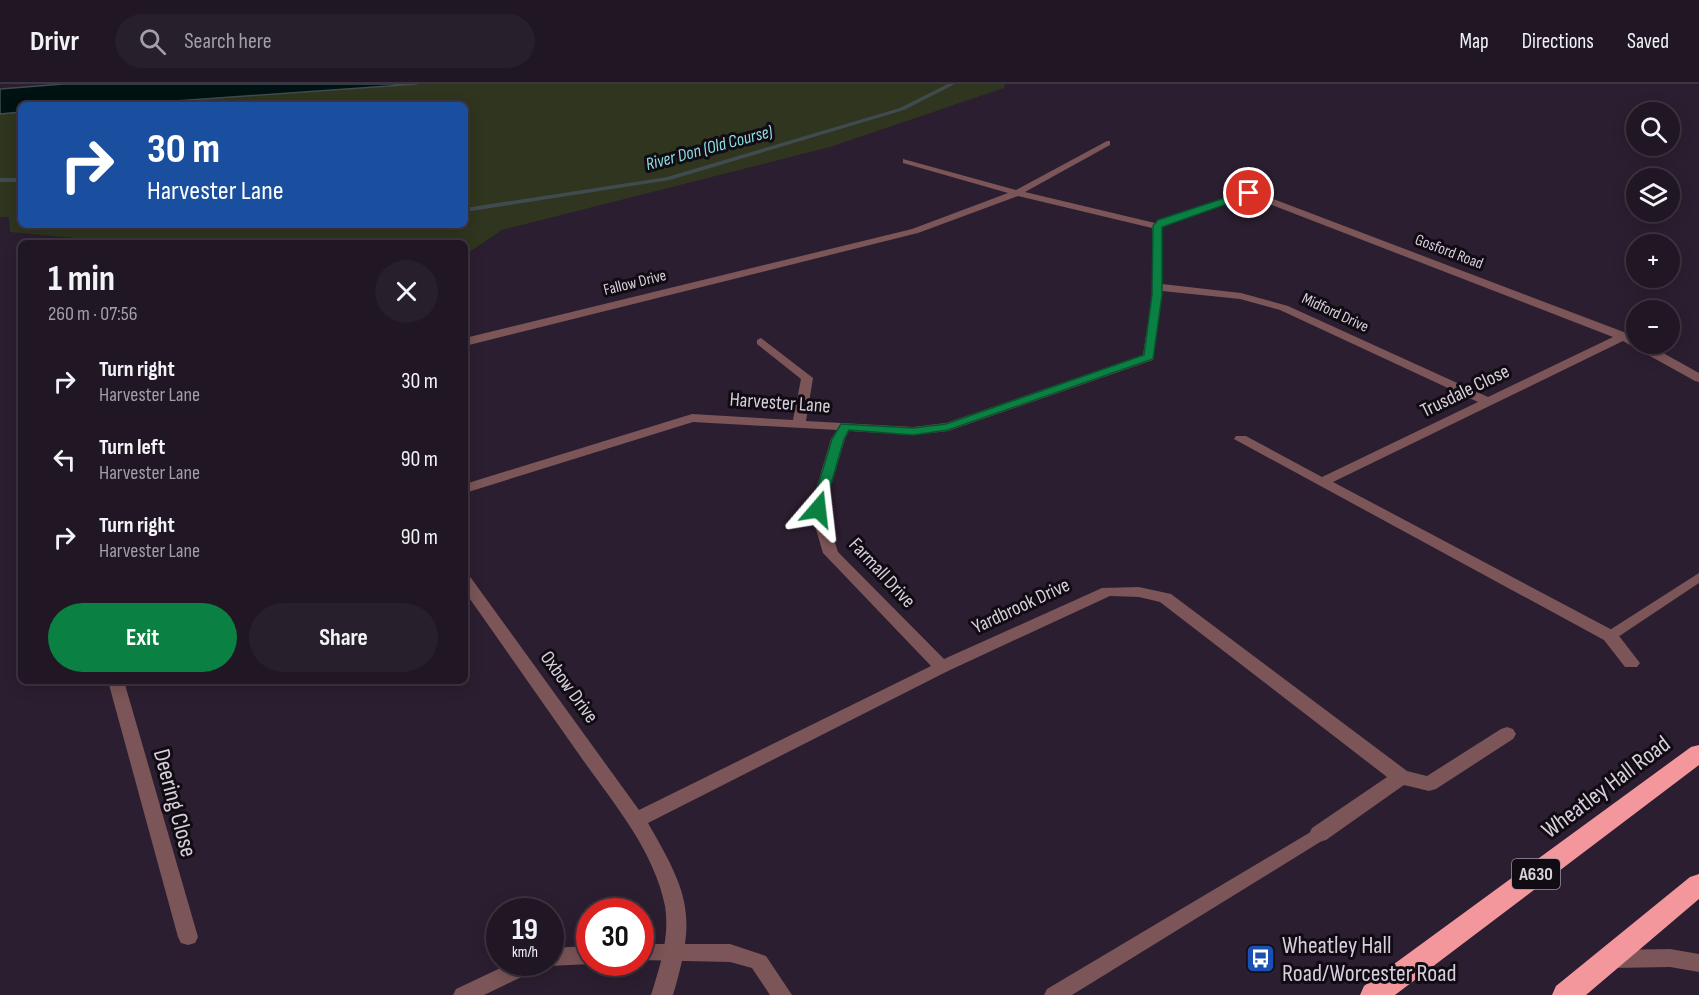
<!DOCTYPE html>
<html lang="en">
<head>
<meta charset="utf-8">
<style>
  body { margin:0; font-family:"Sofia Sans Condensed",sans-serif; background:#281f2c; color:#f1f3f6; height:100vh; display:flex; flex-direction:column; font-size:22px; white-space:nowrap }
  * { box-sizing:border-box; margin:0 }
  p { font-size:20px; color:#a29fa6 }
  .icon { flex:none; width:33px; height:33px; fill:none; stroke:currentColor; stroke-width:2; stroke-linecap:round; stroke-linejoin:round }
  .map { position:relative; flex:1; overflow:hidden }
  .side { position:absolute; left:18px; top:156px; width:450px; height:444px; display:flex; flex-direction:column; background:#201624; border-radius:9px; box-shadow:0 3px 15px #0003,0 0 0 2px #3d3541 }
  .side>* { flex:none }
  .banner { position:absolute; left:18px; top:18px; width:450px; height:126px; border-radius:9px; box-shadow:0 3px 15px #0003,0 0 0 2px #3d3541; background:#1a4fa0; color:#fff; overflow:hidden }
  .fabs { position:absolute; left:1626px; top:18px; display:grid; gap:12px }
  .fabs a { display:grid; place-items:center; width:54px; height:54px; border-radius:50%; background:#201624; box-shadow:0 3px 15px #0003,0 0 0 2px #3d3541; font-size:30px }
  .speed { position:absolute; left:486px; top:814px; display:flex; gap:12px; font-size:30px; font-weight:700; text-align:center }
  .speed>* { display:grid; place-content:center; width:78px; height:78px; border-radius:50%; background:#201624; box-shadow:0 3px 15px #0003,0 0 0 2px #3d3541; line-height:1 }
  .speed small { font-size:15px; font-weight:400 }
  .speed .limit { border:9px solid #d22; background:#fff; color:#111 }
  .pin { position:absolute; display:grid; place-items:center; width:51px; height:51px; color:#fff; margin:-26px; border:3px solid #fff; border-radius:50%; box-shadow:0 2px 6px #0007 }
  .me { position:absolute; width:66px; margin:-33px; rotate:17deg; stroke-linejoin:round; filter:drop-shadow(0 0 4px #0008) }
  .turn { display:flex; align-items:center; gap:21px; height:126px; padding:0 30px; font-size:27px }
  .turn .icon { width:78px; height:78px; stroke-width:2.5 }
  .turn b { display:block; font-size:42px; line-height:51px }
  .round { display:grid; place-items:center; flex:none; width:63px; height:63px; border-radius:32px; background:#281f2c }
  .overview { display:flex; align-items:center; justify-content:space-between; height:102px; padding:0 30px }
  h1 { font-size:36px; font-weight:700; line-height:45px }
  .action { display:flex; gap:12px; margin-top:auto; padding:12px 30px }
  .action a { flex:1; height:69px; border-radius:36px; background:#0b8043; color:#fff; font-size:24px; font-weight:700; line-height:69px; text-align:center }
  .action a+a { background:#281f2c; color:#f1f3f6 }
  ul { padding:0; list-style:none }
  li { display:flex; align-items:center; gap:18px; height:78px; padding:0 30px }
  li div { flex:1 }
  li b { display:block; font-size:22px }
  li em { font-style:normal }
  header { display:flex; align-items:center; gap:36px; box-sizing:border-box; height:84px; padding:0 30px; background:#201624; border-bottom:2px solid #3d3541 }
  header strong { font-size:28px }
  nav { display:flex; gap:33px; margin-inline-start:auto; font-size:21px }
  .search { width:420px; height:54px; background:#281f2c; display:flex; align-items:center; gap:15px; box-sizing:border-box; padding:0 21px; border-radius:33px; color:#a29fa6; font-size:22px }
  .map>svg:first-child { display:block }
</style>
</head>
<body>
<header>
<strong>Drivr</strong>
<div class="search"><svg class="icon" aria-label="search" viewBox="0 0 24 24"><circle cx="10" cy="10" r="6"/><path d="M15 15l6 6"/></svg>Search here</div>
<nav><a>Map</a><a>Directions</a><a>Saved</a></nav>
</header>
<div class="map">
<svg width="1699" height="911" viewBox="0 0 1699 911">
  <rect width="100%" height="100%" fill="#2b1e30"/>
  <path fill="#2f351e" d="M417 0H1005L1004 4 830 63 502 146 465 171V159H130L10 148 9 133H0V30L21 28V141H465V21H119Z"/>
  <path fill="#001213" stroke="#404b4f" stroke-width="1.5" d="M63 0H417L119 21H21V28L0 30V5Z"/>
  <g fill="none" stroke-linecap="round" stroke-linejoin="round">
    <path fill="#404b4f" fill-rule="evenodd" d="M948 0H955L904 26 670 96 465 128V124L667 93 900 24Z
      M0 94H21V98H0Z"/>
    <path fill="#7b5557" fill-rule="evenodd" d="M1699 489V499L1615 555H1605L1603 552 1605 549Z
      M108 597H124L198 853 195 859 188 861 181 859 178 853Z
      M1319 743 1325 745 1328 750 1325 755 1072 911H1044L1047 905Z
      M640 860H730L766 872 792 911H770L752 884 730 878 640 876Z
      M590 862V880L550 882 543 879H550V864Z
      M1670 865 1699 870V888L1670 883 1612 884 1605 881 1602 875 1605 869 1612 866Z
      M511 879H541L538 885 484 911H453L456 905Z"/>
    <path fill="#7b5557" fill-rule="evenodd" d="M1107 57H1110V61L1025 108 1155 139 1246 107H1252L1629 250 1636 254V260H1647L1699 289V298L1695 297 1623 257 1333 398 1616 548 1640 579 1637 583H1625L1604 556 1234 355 1236 352H1246L1322 393 1478 318 1280 226 1240 215 1162 207 1153 276 948 347 913 351 849 347 845 355 824 425 838 468 944 575 1102 504 1139 503 1171 510 1407 687 1427 692 1501 645 1507 643 1513 645 1516 650 1513 655 1436 705 1429 707 1404 701 1326 756 1319 758 1312 756 1309 750 1312 744 1387 693 1160 518 1139 513 1110 512 948 587 648 739C689 810 697 831 673 911H651C660 882 670 852 665 822 654 765 610 715 578 669 540 615 503 562 465 508V492L471 494 639 726 931 582 823 469 810 425 831 355 837 346 693 338 465 409V400L692 330 793 336 801 295 757 260V256L761 254 813 294 806 337 913 343 946 339 1143 271 1152 211V144L1018 112 918 149 465 262V254L912 145 1008 109 903 79V75L1016 106ZM1249 112 1613 253 1488 313 1288 222 1241 209 1162 200V143Z"/>
    <path fill="#f4979d" fill-rule="evenodd" d="M1699 661V681L1395 911H1360L1364 902 1691 663Z
      M1699 790V815L1586 911H1552L1556 902 1690 793Z"/>
  </g>
  <path fill="#0b8043" stroke="#07532c" stroke-width="1.5" d="M1249 106 1253 109 1252 111 1162 143V211L1153 275 948 346 913 351 849 346 844 355 824 425 822 428H813L811 425 832 355 841 340 913 344 946 340 1144 271 1152 211 1153 142 1158 136Z"/>
  <defs>
    <symbol id="bus-square" viewBox="-11 -11 22 22"><rect x="-9" y="-9" width="18" height="18" rx="4" fill="#1a4fb4" stroke="#110b13"/><path d="M-5-6H5V4H4V6H2V4H-2V6H-4V4H-5ZM-3.5-4V0h7V-4ZM-3.5 1.2v1.5H-2V1.2ZM2 1.2v1.5H3.5V1.2Z" fill="#fff"/></symbol>
  </defs>
  <g fill-rule="evenodd">
    <use href="#bus-square" x="1244" y="858" width="33" height="33"/>
  </g>
  <g text-anchor="middle" dominant-baseline="central" stroke-width="6" stroke-linejoin="round" paint-order="stroke">
    <g font-size="16" fill="#d7cfdb" stroke="#110b13">
      <text transform="translate(1449 168) rotate(21)">Gosford Road</text>
      <text transform="translate(635 199) rotate(-14)">Fallow Drive</text>
      <text transform="translate(1335 229) rotate(25)">Midford Drive</text>
    </g>
    <g font-size="18" font-style="italic" fill="#8bdfe1" stroke="#110b13">
      <text transform="translate(709 64) rotate(-15)">River Don (Old Course)</text>
    </g>
    <rect fill="#110b13" stroke="#9c949f" stroke-width="1.5" x="1512" y="775" width="48" height="30" rx="4.5"/>
    <g font-size="18" font-weight="bold" fill="#d7cfdb">
      <text x="1536" y="790">A630</text>
    </g>
    <g font-size="20" fill="#d7cfdb" stroke="#110b13">
      <text transform="translate(1465 307) rotate(-26)">Trusdale Close</text>
      <text transform="translate(780 319) rotate(4)">Harvester Lane</text>
      <text transform="translate(882 489) rotate(47)">Farmall Drive</text>
      <text transform="translate(1021 522) rotate(-25)">Yardbrook Drive</text>
      <text transform="translate(569 603) rotate(54)">Oxbow Drive</text>
    </g>
    <g font-size="24" fill="#d7cfdb" stroke="#110b13">
      <text transform="translate(1606 703) rotate(-37)">Wheatley Hall Road</text>
      <text transform="translate(175 719) rotate(75)">Deering Close</text>
    </g>
    <g font-size="24" fill="#d7cfdb" stroke="#110b13" text-anchor="start">
      <text x="1282" y="861">Wheatley Hall<tspan x="1282" dy="28">Road/Worcester Road</tspan></text>
    </g>
  </g>
</svg>
<div class="fabs">
<a><svg class="icon" aria-label="search" viewBox="0 0 24 24"><circle cx="10" cy="10" r="6"/><path d="M15 15l6 6"/></svg></a>
<a><svg class="icon" aria-label="layers" viewBox="0 0 24 24"><path d="M12 4l9 5-9 5-9-5zM3 14l9 5 9-5"/></svg></a>
<a>+</a>
<a>−</a>
</div>
<div class="speed"><div>19<small>km/h</small></div><div class="limit">30</div></div>
<div class="pin" style="left:1249px;top:109px;background:#d93025"><svg class="icon" aria-label="arrive" viewBox="0 0 24 24"><path d="M6 21V4h12l-3 4 3 4H6"/></svg></div>
<svg class="me" style="left:818px;top:425px" viewBox="-20 -20 40 40"><path d="M0-17L14 15 0 8-14 15z" fill="#0b8043" stroke="#fff" stroke-width="4"/></svg>
<div class="banner">
<div class="turn"><svg class="icon" aria-label="right" viewBox="0 0 24 24"><path d="M7 20v-9h11M14 6l5 5-5 5"/></svg><div><b>30 m</b>Harvester Lane</div></div>
</div>
<section class="side">
<div class="overview"><div><h1>1 min</h1><p>260 m · 07:56</p></div><a class="round"><svg class="icon" aria-label="close" viewBox="0 0 24 24"><path d="M6 6l12 12M18 6L6 18"/></svg></a></div>
<ul>
<li><svg class="icon" aria-label="right" viewBox="0 0 24 24"><path d="M7 20v-9h11M14 6l5 5-5 5"/></svg><div><b>Turn right</b><p>Harvester Lane</p></div><em>30 m</em></li>
<li><svg class="icon" aria-label="left" viewBox="0 0 24 24"><path d="M17 20v-9H6M10 6l-5 5 5 5"/></svg><div><b>Turn left</b><p>Harvester Lane</p></div><em>90 m</em></li>
<li><svg class="icon" aria-label="right" viewBox="0 0 24 24"><path d="M7 20v-9h11M14 6l5 5-5 5"/></svg><div><b>Turn right</b><p>Harvester Lane</p></div><em>90 m</em></li>
</ul>
<div class="action"><a>Exit</a><a>Share</a></div>
</section>
</div>
</body>
</html>
